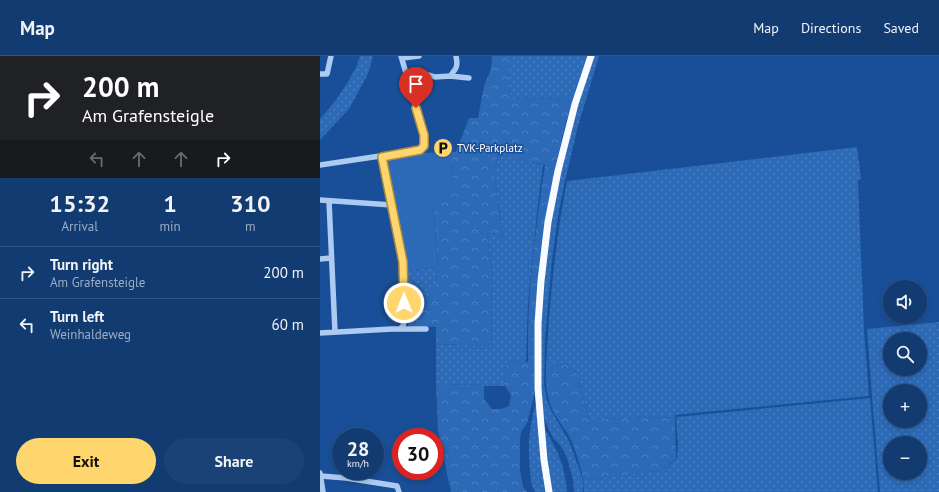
<!DOCTYPE html>
<html lang="en">
<head>
<meta charset="utf-8">
<style>
  body { margin:0; font-family:"PT Sans",sans-serif; background:#1b4277; color:#f1f3f6; height:100vh; display:flex; flex-direction:column; font-size:15px; white-space:nowrap }
  * { box-sizing:border-box; margin:0 }
  p { font-size:13px; color:#9cadc4 }
  .icon { flex:none; width:22px; height:22px; fill:none; stroke:currentColor; stroke-width:2; stroke-linecap:round; stroke-linejoin:round }
  .map { position:relative; flex:1; overflow:hidden }
  .sheet { display:flex; flex-direction:column; background:#123b72; width:320px }
  .sheet>* { flex:none }
  .guide { background:#202124; color:#fff; overflow:hidden }
  .fabs { position:absolute; left:563px; top:224px; display:grid; gap:8px }
  .fabs a { display:grid; place-items:center; width:44px; height:44px; border-radius:50%; background:#123b72; box-shadow:0 2px 6px #0003,0 0 0 1px #315584; font-size:20px }
  .speed { position:absolute; left:12px; top:372px; display:flex; gap:8px; font-size:20px; font-weight:700; text-align:center }
  .speed>* { display:grid; place-content:center; width:52px; height:52px; border-radius:50%; background:#123b72; box-shadow:0 2px 6px #0003,0 0 0 1px #315584; line-height:1 }
  .speed small { font-size:10px; font-weight:400 }
  .speed .limit { border:6px solid #d22; background:#fff; color:#111 }
  .pin { position:absolute; display:grid; place-items:center; width:34px; height:34px; color:#fff; margin:-41px -17px; border-radius:50% 50% 50% 0; rotate:-45deg; box-shadow:0 0 4px #0007 }
  .pin .icon { rotate:45deg }
  .me { position:absolute; width:44px; margin:-22px; rotate:359deg; stroke-linejoin:round; filter:drop-shadow(0 0 3px #0008) }
  .turn { display:flex; align-items:center; gap:14px; height:84px; padding:0 16px; font-size:18px }
  .turn .icon { width:52px; height:52px; stroke-width:2.5 }
  .turn b { display:block; font-size:28px; line-height:34px }
  .lanes { display:flex; align-items:center; height:38px; padding:0 16px; background:#0003; justify-content:center; gap:20px; direction:ltr }
  .lanes .off { opacity:.35 }
  .eta { display:flex; justify-content:space-evenly; align-items:center; height:68px; text-align:center }
  .eta b { font-size:24px; font-weight:600; line-height:28px }
  .action { display:flex; gap:8px; margin-top:auto; padding:8px 16px }
  .action a { flex:1; height:46px; border-radius:24px; background:#ffd66d; color:#111; font-size:16px; font-weight:600; line-height:46px; text-align:center }
  .action a+a { background:#1b4277; color:#f1f3f6 }
  ul { padding:0; list-style:none }
  li { display:flex; align-items:center; gap:12px; height:52px; padding:0 16px; border-top:1px solid #315584 }
  li div { flex:1 }
  li b { display:block; font-size:15px }
  li em { font-style:normal }
  header { display:flex; align-items:center; gap:24px; box-sizing:border-box; height:56px; padding:0 20px; background:#123b72; border-bottom:1px solid #315584 }
  header strong { font-size:19px }
  nav { display:flex; gap:22px; margin-inline-start:auto; font-size:14px }
  main { display:flex; flex:1; min-height:0 }
  .map>svg:first-child { display:block }
</style>
</head>
<body>
<header>
<strong>Map</strong>
<nav><a>Map</a><a>Directions</a><a>Saved</a></nav>
</header>
<main>
<section class="sheet">
<div class="guide">
<div class="turn"><svg class="icon" aria-label="right" viewBox="0 0 24 24"><path d="M7 20v-9h11M14 6l5 5-5 5"/></svg><div><b>200 m</b>Am Grafensteigle</div></div>
<div class="lanes"><svg class="icon off" aria-label="left" viewBox="0 0 24 24"><path d="M17 20v-9H6M10 6l-5 5 5 5"/></svg><svg class="icon off" aria-label="ahead" viewBox="0 0 24 24"><path d="M12 20V5M6 11l6-6 6 6"/></svg><svg class="icon off" aria-label="ahead" viewBox="0 0 24 24"><path d="M12 20V5M6 11l6-6 6 6"/></svg><svg class="icon" aria-label="right" viewBox="0 0 24 24"><path d="M7 20v-9h11M14 6l5 5-5 5"/></svg></div>
</div>
<div class="eta">
<div><b>15:32</b><p>Arrival</p></div>
<div><b>1</b><p>min</p></div>
<div><b>310</b><p>m</p></div>
</div>
<ul>
<li><svg class="icon" aria-label="right" viewBox="0 0 24 24"><path d="M7 20v-9h11M14 6l5 5-5 5"/></svg><div><b>Turn right</b><p>Am Grafensteigle</p></div><em>200 m</em></li>
<li><svg class="icon" aria-label="left" viewBox="0 0 24 24"><path d="M17 20v-9H6M10 6l-5 5 5 5"/></svg><div><b>Turn left</b><p>Weinhaldeweg</p></div><em>60 m</em></li>
</ul>
<div class="action"><a>Exit</a><a>Share</a></div>
</section>
<div class="map">
<svg width="619" height="436" viewBox="0 0 619 436">
  <defs>
    <pattern id="grass-dots" width="8" height="8" patternUnits="userSpaceOnUse"><rect width="8" height="8" fill="#2c69b6"/><path d="M2 2h.1M6 6h.1" fill="none" stroke="#4c80c1" stroke-width="1.8" stroke-linecap="round"/></pattern>
    <pattern id="forest-crowns" width="20" height="18" patternUnits="userSpaceOnUse"><rect width="20" height="18" fill="#2c69b6"/><path d="M2 6a3 3 0 1 1 6 0M12 15a3 3 0 1 1 6 0" fill="none" stroke="#4c80c1"/></pattern>
  </defs>
  <rect width="100%" height="100%" fill="#184f98"/>
  <path fill="url(#grass-dots)" fill-rule="evenodd" d="M40 0H53L48 18 29 53 0 84V63L16 44 29 24 37 9Z
    M193 0H267L253 42 190 43C189 34 187 6 193 0Z
    M273 0H279L258 70 245 125 239 154 232 203 225 283 224 328 227 345 233 358 249 385 260 415 263 426V436H254L253 424 249 409 246 399 240 389 233 382 223 360 221 348V269L223 225 233 146 249 79Z
    M537 91 541 123 538 124 544 274 549 340 355 359V361L269 363 257 317 247 308 226 311C229 249 235 187 247 125Z
    M179 97 223 109 218 148 208 248 206 306 187 305 184 328 116 329V288L172 290 171 254 173 221 167 179 175 177 183 182 174 116Z
    M118 211 114 237 88 236V215Z
    M619 266V436H560L552 340 547 273ZM570 283H600V313H570ZM570 335H600V365H570ZM570 387H600V417H570Z
    M550 342 558 436H264L263 422 270 424 343 414 357 402 358 389 356 361Z
    M215 349H217L226 436H215L211 427 209 399V384L211 368Z
    M222 368C236 392 245 407 247 436H231Z"/>
  <path fill="url(#forest-crowns)" fill-rule="evenodd" d="M172 0H193C187 7 189 33 190 43L253 42 243 78 235 114 215 267 214 340 207 367 201 376 200 383V414L203 431 207 436H131L118 374 116 329 184 328 187 305 208 306C208 287 208 267 209 248 212 201 218 155 225 109L178 98 174 117 183 183H178L175 177 167 179 173 221 171 254 172 290 116 288V271L88 270V236L114 237 118 211 113 147 133 129 130 96H136L149 62H158L164 30 171 13ZM164 330H185L191 339 189 350 181 353H172L164 343Z
    M247 308 257 317 269 363 355 361 356 402 343 414 270 424 263 422C260 410 256 395 251 384 246 374 239 366 234 357 226 342 226 327 226 311Z"/>
  <path fill="#2c69b6" d="M130 96 133 129 128 144 113 148 118 211 88 215 66 103 101 97Z"/>
  <g fill="none" stroke-linecap="round" stroke-linejoin="round">
    <path stroke="#adcbf1" stroke-width="5.5" d="M82 2 99 0
      M0 18H7L11 0
      M130 20 149 22
      M87 22 103 19H109L115 21 130 20C137 12 138 10 136 0
      M61 101 83 206 84 266 83 270 80 273
      M0 109 100 94 104 90 103 76 81 0
      M0 144 72 149
      M9 145 15 276
      M0 203 11 202
      M0 277 72 273H106
      M0 417 3 436
      M1 420 26 422 77 430 79 436"/>
    <path stroke="#f7faff" stroke-width="7" d="M229 436 224 404 218 333V268L221 225 228 166 238 115 255 48 271 0"/>
  </g>
  <g fill="none" stroke-linecap="round" stroke-linejoin="round">
    <defs>
      <path id="route" d="M84 247 83 206 62 101 100 94 104 90V79L96 52"/>
    </defs>
    <use href="#route" stroke="#a68b47" stroke-width="10"/>
    <use href="#route" stroke="#ffd66d" stroke-width="7"/>
  </g>
  <defs>
    <symbol id="parking-disc" viewBox="-11 -11 22 22"><circle r="9.5" fill="#ffd66d" stroke="#184f98"/><path d="M-3.5-5.5H1a3.5 3.5 0 0 1 0 7H-1V5.5H-3.5ZM-1-3.4V-.6H.8a1.4 1.4 0 0 0 0-2.8Z" fill="#111"/></symbol>
  </defs>
  <g fill-rule="evenodd">
    <use href="#parking-disc" x="112" y="81" width="22" height="22"/>
  </g>
  <g text-anchor="middle" dominant-baseline="central" stroke-width="3" stroke-linejoin="round" paint-order="stroke">
    <g font-size="11" fill="#fff" stroke="#184f98" text-anchor="start">
      <text x="137" y="92">TVK-Parkplatz</text>
    </g>
  </g>
</svg>
<div class="fabs">
<a><svg class="icon" aria-label="sound" viewBox="0 0 24 24"><path d="M4 9h4l5-4v14l-5-4H4zM17 9q2 3 0 6"/></svg></a>
<a><svg class="icon" aria-label="search" viewBox="0 0 24 24"><circle cx="10" cy="10" r="6"/><path d="M15 15l6 6"/></svg></a>
<a>+</a>
<a>−</a>
</div>
<div class="speed"><div>28<small>km/h</small></div><div class="limit">30</div></div>
<div class="pin" style="left:96px;top:52px;background:#d93025"><svg class="icon" aria-label="arrive" viewBox="0 0 24 24"><path d="M6 21V4h12l-3 4 3 4H6"/></svg></div>
<svg class="me" style="left:84px;top:247px" viewBox="-20 -20 40 40"><circle r="17" fill="#ffd66d" stroke="#fff" stroke-width="3"/><path d="M0-11L8 9 0 5-8 9z" fill="#fff"/></svg>
</div>
</main>
</body>
</html>
